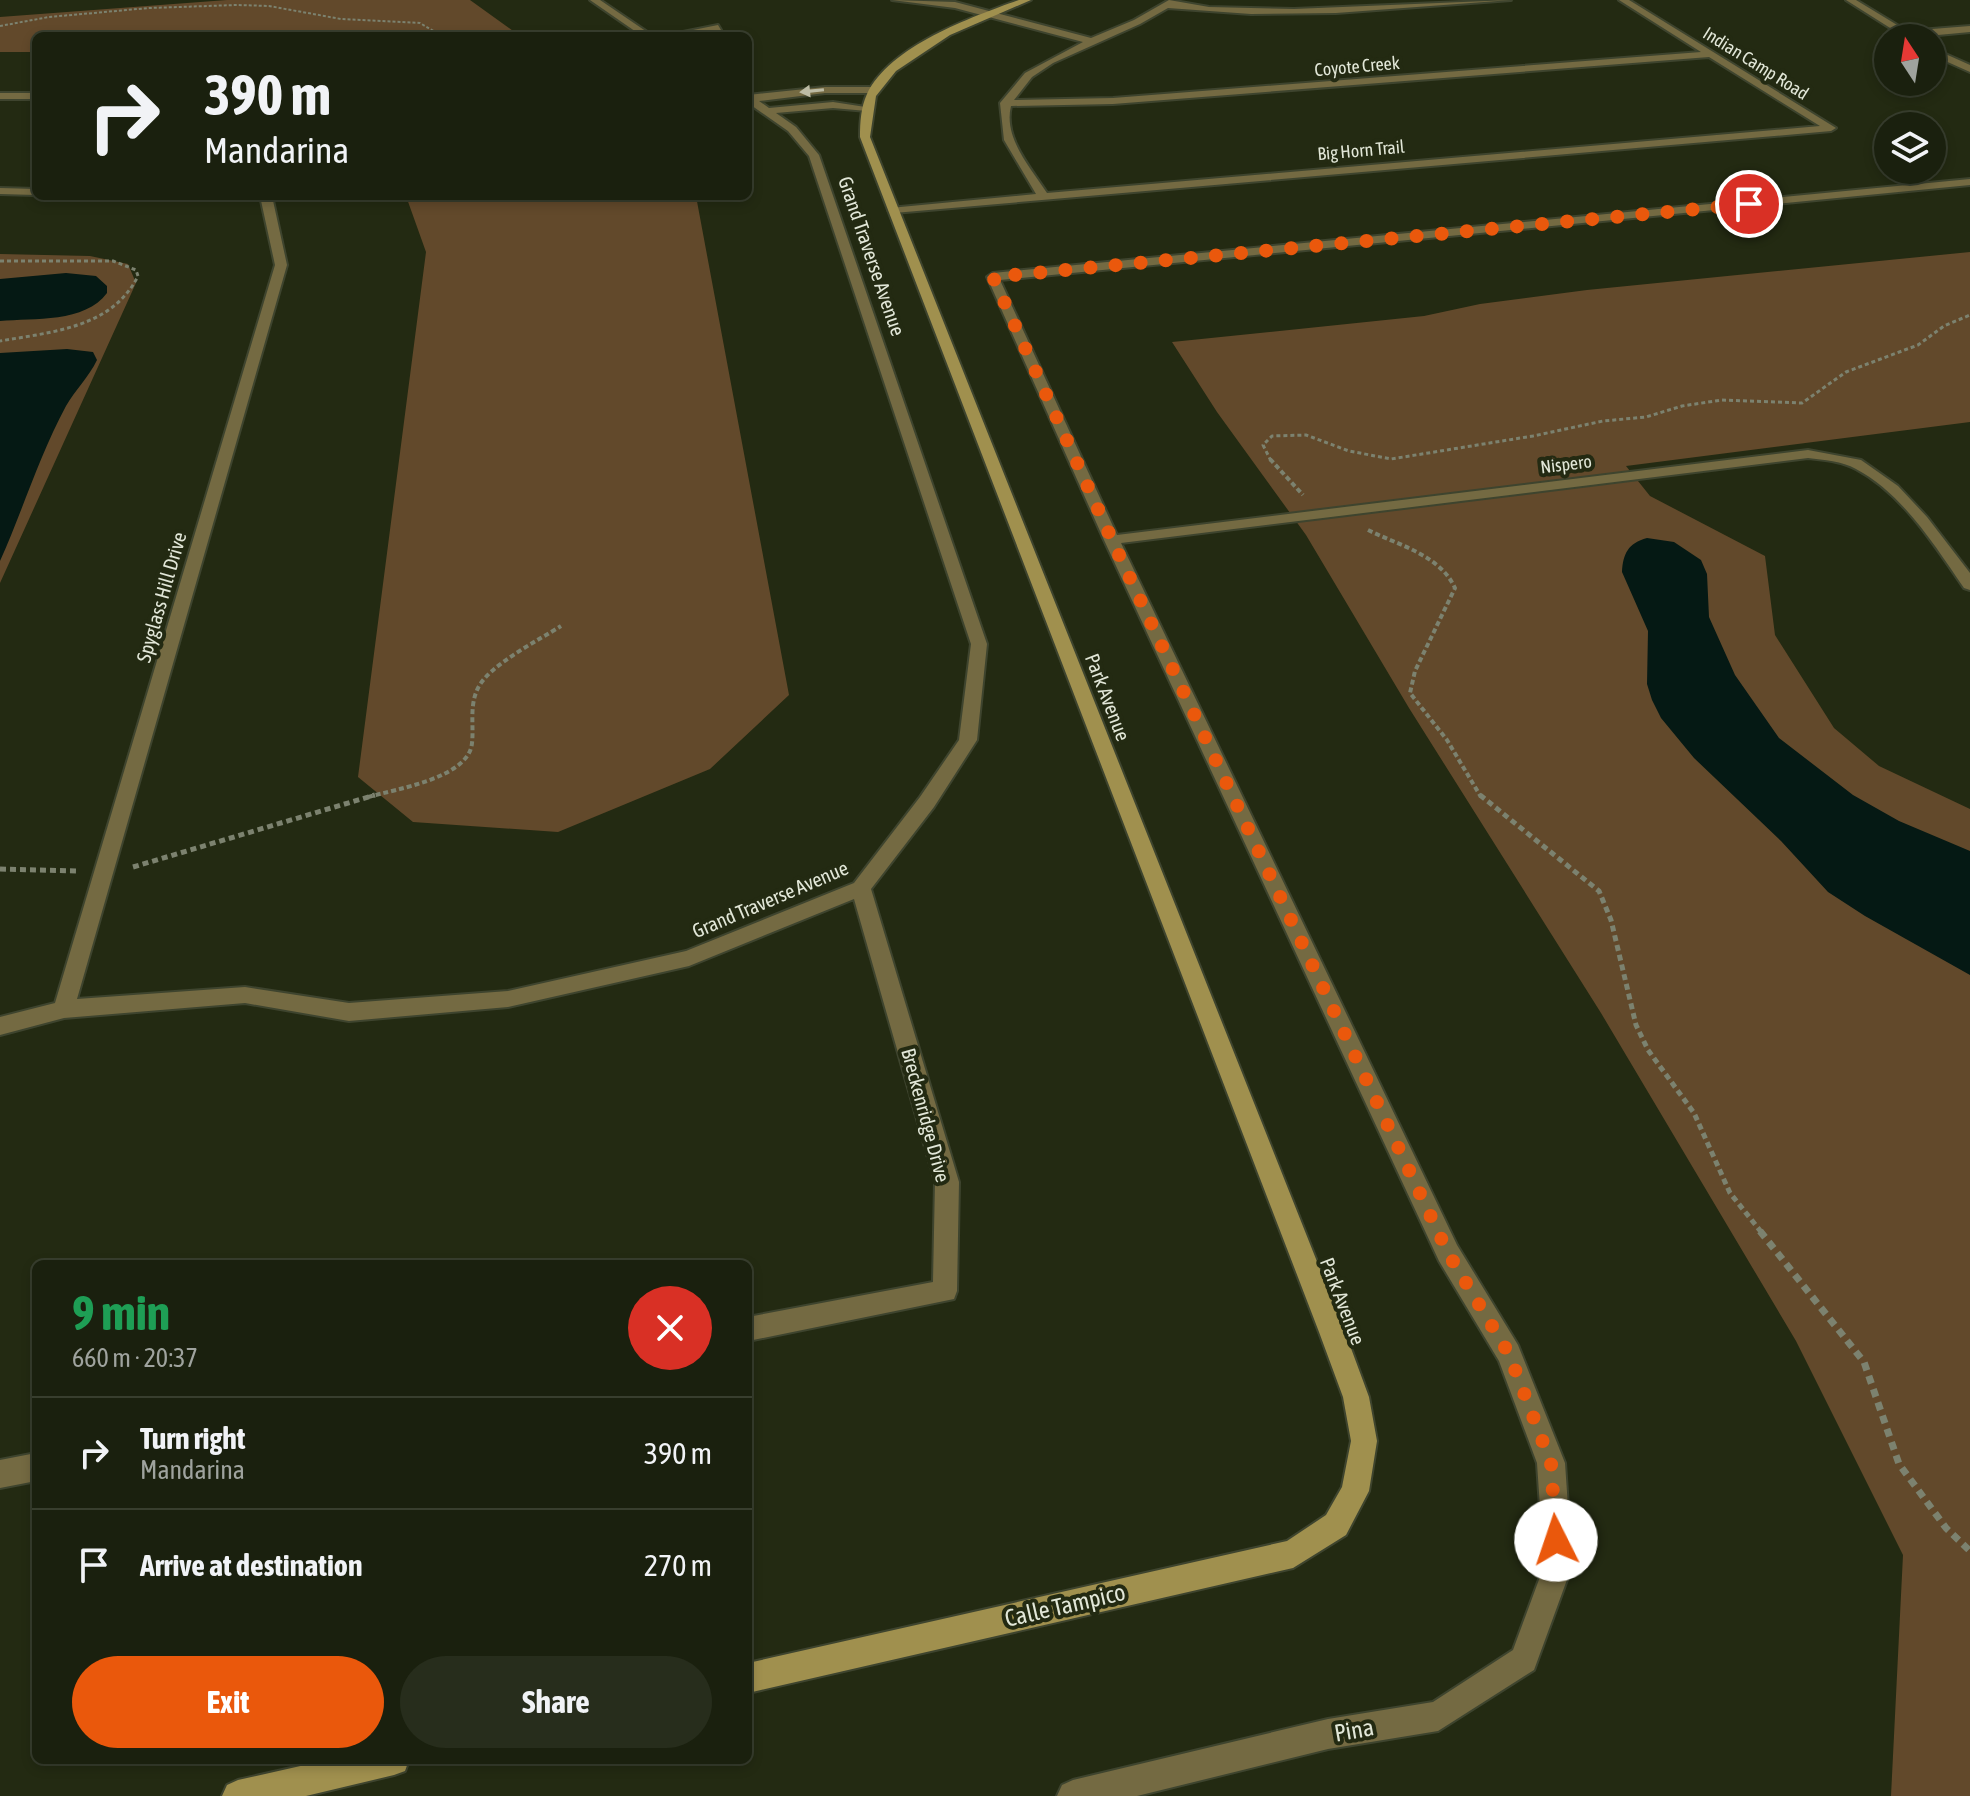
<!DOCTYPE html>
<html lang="en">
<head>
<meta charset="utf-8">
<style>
  body { margin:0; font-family:"Asap Condensed",sans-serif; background:#272d1c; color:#f1f3f6; height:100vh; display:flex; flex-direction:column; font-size:30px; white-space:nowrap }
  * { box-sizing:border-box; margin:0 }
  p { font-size:26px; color:#9fa39e }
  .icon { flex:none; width:44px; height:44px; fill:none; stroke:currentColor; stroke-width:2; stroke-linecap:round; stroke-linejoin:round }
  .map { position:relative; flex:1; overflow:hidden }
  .sheet { position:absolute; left:32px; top:1260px; width:720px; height:504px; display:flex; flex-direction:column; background:#1a200e; border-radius:12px; box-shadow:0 4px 12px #0003,0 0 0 2px #383e2e }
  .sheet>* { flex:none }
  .top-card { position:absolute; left:32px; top:32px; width:720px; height:168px; border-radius:12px; box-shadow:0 4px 12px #0003,0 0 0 2px #383e2e; background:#1a200e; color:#f1f3f6; overflow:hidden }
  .needle { width:52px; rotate:348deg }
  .fabs { position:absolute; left:1874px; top:24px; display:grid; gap:16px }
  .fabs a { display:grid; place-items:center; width:72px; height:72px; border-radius:50%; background:#1a200e; box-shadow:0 4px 12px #0003,0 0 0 2px #383e2e; font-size:40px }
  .pin { position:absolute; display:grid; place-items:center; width:68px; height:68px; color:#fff; margin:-34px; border:4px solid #fff; border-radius:50%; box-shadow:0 2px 8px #0007 }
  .me { position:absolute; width:88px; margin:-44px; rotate:356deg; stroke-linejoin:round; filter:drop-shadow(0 0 6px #0008) }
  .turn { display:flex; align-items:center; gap:28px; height:168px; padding:0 40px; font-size:36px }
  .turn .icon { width:104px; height:104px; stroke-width:2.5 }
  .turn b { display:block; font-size:56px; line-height:68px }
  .round { display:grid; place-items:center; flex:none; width:84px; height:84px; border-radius:42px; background:#272d1c }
  .headline { display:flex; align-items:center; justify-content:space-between; height:136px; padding:0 40px }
  h1 { font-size:48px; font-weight:700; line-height:60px; color:#1e9e55 }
  .primary-button { display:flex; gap:16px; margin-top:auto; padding:16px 40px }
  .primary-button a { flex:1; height:92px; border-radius:48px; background:#ea580c; color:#fff; font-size:32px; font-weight:700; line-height:92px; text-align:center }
  .primary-button a+a { background:#272d1c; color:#f1f3f6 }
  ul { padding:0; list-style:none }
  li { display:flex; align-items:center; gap:24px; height:112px; padding:0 40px; border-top:2px solid #383e2e }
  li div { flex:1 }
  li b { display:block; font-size:30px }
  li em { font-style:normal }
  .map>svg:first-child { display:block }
</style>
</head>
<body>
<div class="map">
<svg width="1970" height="1796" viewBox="0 0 1970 1796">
  <rect width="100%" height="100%" fill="#232a12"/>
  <path fill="#62492b" d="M227 0H470L520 36H36V52H0V17Z
    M406 196H696L789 695 710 769 558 832 413 822 358 777 426 252Z
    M1970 252V422L1626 466 1650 496 1765 556 1775 635 1834 728 1879 766 1970 809V1796H1891L1903 1555 1796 1341 1601 1013 1409 708 1306 535 1217 412 1172 342 1424 316 1480 304 1587 290Z
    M0 254 90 256 128 264 136 283 0 583Z"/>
  <path fill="#051914" d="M66 273 96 276 107 286V293C85 323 34 318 0 321V279Z
    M67 349 93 352 97 360C89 377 75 390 66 406 39 456 23 510 0 561V353Z
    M1647 538 1674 542 1701 560 1707 574 1709 617 1735 675 1779 738 1853 795 1899 821 1970 851V975L1865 916 1828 892 1781 841 1694 758 1661 718 1652 700 1647 684 1648 631 1622 572C1623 554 1628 543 1647 538Z"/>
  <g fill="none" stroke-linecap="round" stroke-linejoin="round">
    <defs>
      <path id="street" d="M590 0H600L653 36H642Z
        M892 0 955 2 1091 38 1134 20 1169 0 1209 7 1294 9 1511 0 1336 13 1251 14 1168 8 1140 24 1053 63 1032 77 1014 100 1113 98 1701 52 1619 0H1629L1836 128 1831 131 894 213 888 210 890 208 1036 194 1004 140 1000 103 1025 73 1083 42 955 8ZM1709 57 1820 126 1047 193C1031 168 1003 138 1011 106L1113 104Z
        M1846 0H1856L1907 31 1970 26V32L1906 38Z
        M718 25 721 30 673 36 678 33Z
        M1932 48 1970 65V72L1932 55Z
        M825 87H875L880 90 875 93H825L759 101 769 108 833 102 872 108 867 111 833 108 776 113 796 127 819 155 987 644 977 740 934 807 871 889 959 1182 957 1291 954 1299 748 1341V1317L933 1282 935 1182 854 899 689 966 508 1007 349 1021 245 1003 64 1018 0 1035V1017L55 1003 275 265 260 196H272L287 265 77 999 245 987 349 1003 508 991 686 951 854 883 920 797 959 740 971 644 809 156 788 131 748 103V95Z
        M0 93H36V99H0Z
        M1970 179V185L1000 280 1117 535 1808 450 1861 460 1898 486 1927 517 1970 573V590L1964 588C1935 546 1903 494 1856 469 1842 461 1824 460 1808 458L1121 543 1457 1245 1518 1345 1565 1463 1572 1566 1534 1670 1438 1731 1328 1749 1137 1796H1057L1062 1785 1073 1780 1328 1719 1433 1702 1513 1650 1544 1566 1537 1463 1499 1361 1439 1261 1104 540 987 277 993 273Z
        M0 188 36 189V195L0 194Z
        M36 1453V1481L0 1488V1460Z"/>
      <path id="secondary" d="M1019 0H1031L950 35 896 71 876 96 870 137 1345 1332 1369 1397 1377 1441 1369 1491 1346 1535 1293 1568 748 1693V1663L1287 1541 1326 1515 1342 1487 1351 1441 1343 1397 1319 1332 860 137C860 122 861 107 867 94 890 46 972 17 1019 0Z
        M327 1760H409L405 1771 394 1775 306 1796H222L227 1785 238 1780Z"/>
    </defs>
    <use href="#street" stroke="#3e442e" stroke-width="4"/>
    <use href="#secondary" stroke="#3e442e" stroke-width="4"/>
    <path stroke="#7c826f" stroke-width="2" stroke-dasharray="3 2" stroke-linecap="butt" d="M0 26 49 17 149 8 237 5 269 6 341 19 420 23 442 36"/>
    <path stroke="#7c826f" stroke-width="3" stroke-dasharray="4 3" stroke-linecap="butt" d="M0 261H113L136 270 138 276C112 328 52 332 0 341
      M1271 461 1263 445 1272 436 1306 435 1349 451 1391 459 1533 436 1603 421 1646 417 1682 406 1722 400 1802 403 1846 372 1918 345 1944 326 1970 315"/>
    <path stroke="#7c826f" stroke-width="4" stroke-dasharray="5 3" stroke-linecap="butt" d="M1270 459 1303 495
      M1368 530C1398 545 1440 555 1455 588L1415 671 1410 693 1447 740 1481 797
      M368 797C396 789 469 778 472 743 474 726 469 706 478 688 489 665 539 640 561 626"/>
    <path stroke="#7c826f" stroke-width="5" stroke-dasharray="6 4" stroke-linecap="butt" d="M1480 795 1599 891 1611 920 1636 1025 1648 1050 1694 1113 1730 1193 1762 1233
      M133 867 375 795
      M0 869 79 871"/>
    <path stroke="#7c826f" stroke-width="7" stroke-dasharray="8 6" stroke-linecap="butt" d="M1760 1231 1864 1362 1899 1464 1946 1528 1970 1551"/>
    <use href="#street" fill="#746a42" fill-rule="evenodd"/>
    <use href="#secondary" fill="#a0904e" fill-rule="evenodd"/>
  </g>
  <defs><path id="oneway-solid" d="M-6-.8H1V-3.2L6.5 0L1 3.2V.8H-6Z" transform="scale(2)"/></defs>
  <use fill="#bcbba4" href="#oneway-solid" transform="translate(812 91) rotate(174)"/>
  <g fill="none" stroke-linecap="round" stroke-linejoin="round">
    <path stroke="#ea580c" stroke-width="14" stroke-dasharray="0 25.2" d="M1556 1540 1551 1463 1509 1354 1448 1253 1112 540 993 277 1749 204"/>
  </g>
  <g text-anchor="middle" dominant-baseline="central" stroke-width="8" stroke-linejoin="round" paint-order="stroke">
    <g font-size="18" fill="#e2e7d8" stroke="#232a12">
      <text transform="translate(1756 63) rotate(32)">Indian Camp Road</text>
      <text transform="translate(1357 66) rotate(-5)">Coyote Creek</text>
      <text transform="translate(1361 150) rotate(-5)">Big Horn Trail</text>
      <text transform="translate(1566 464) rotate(-7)">Nispero</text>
    </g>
    <g font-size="20" fill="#e2e7d8" stroke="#232a12">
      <text transform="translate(872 256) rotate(71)">Grand Traverse Avenue</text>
      <text transform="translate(161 597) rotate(-74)">Spyglass Hill Drive</text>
      <text transform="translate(1108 697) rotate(69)">Park Avenue</text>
      <text transform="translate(770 899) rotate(-23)">Grand Traverse Avenue</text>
      <text transform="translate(926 1115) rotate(75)">Breckenridge Drive</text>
      <text transform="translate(1343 1301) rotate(69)">Park Avenue</text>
    </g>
    <g font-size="24" fill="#e2e7d8" stroke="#232a12">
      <text transform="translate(1065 1605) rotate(-13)">Calle Tampico</text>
      <text transform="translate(1354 1730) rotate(-10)">Pina</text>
    </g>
  </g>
</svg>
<div class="fabs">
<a><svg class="needle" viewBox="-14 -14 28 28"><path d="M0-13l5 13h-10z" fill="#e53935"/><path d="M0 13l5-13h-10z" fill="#9fa39e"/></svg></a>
<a><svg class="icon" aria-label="layers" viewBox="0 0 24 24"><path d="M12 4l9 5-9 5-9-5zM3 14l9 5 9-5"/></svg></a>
</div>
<div class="pin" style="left:1749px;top:204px;background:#d93025"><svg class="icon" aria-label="arrive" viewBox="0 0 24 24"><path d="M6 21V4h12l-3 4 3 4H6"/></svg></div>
<svg class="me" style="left:1556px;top:1540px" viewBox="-20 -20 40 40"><circle r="19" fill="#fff"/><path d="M0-13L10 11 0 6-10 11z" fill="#ea580c"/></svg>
<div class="top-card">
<div class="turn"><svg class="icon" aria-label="right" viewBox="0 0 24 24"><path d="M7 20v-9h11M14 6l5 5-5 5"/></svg><div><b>390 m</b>Mandarina</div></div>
</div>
<section class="sheet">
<div class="headline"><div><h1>9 min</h1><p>660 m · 20:37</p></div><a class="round" style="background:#d93025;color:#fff"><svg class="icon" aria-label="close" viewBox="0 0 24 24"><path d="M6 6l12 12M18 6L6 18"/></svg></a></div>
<ul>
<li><svg class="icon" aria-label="right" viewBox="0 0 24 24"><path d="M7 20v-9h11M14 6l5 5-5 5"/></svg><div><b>Turn right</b><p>Mandarina</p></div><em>390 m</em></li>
<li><svg class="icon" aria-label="arrive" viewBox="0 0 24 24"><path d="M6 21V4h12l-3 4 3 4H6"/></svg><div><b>Arrive at destination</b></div><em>270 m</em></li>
</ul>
<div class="primary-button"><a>Exit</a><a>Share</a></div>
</section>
</div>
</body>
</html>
